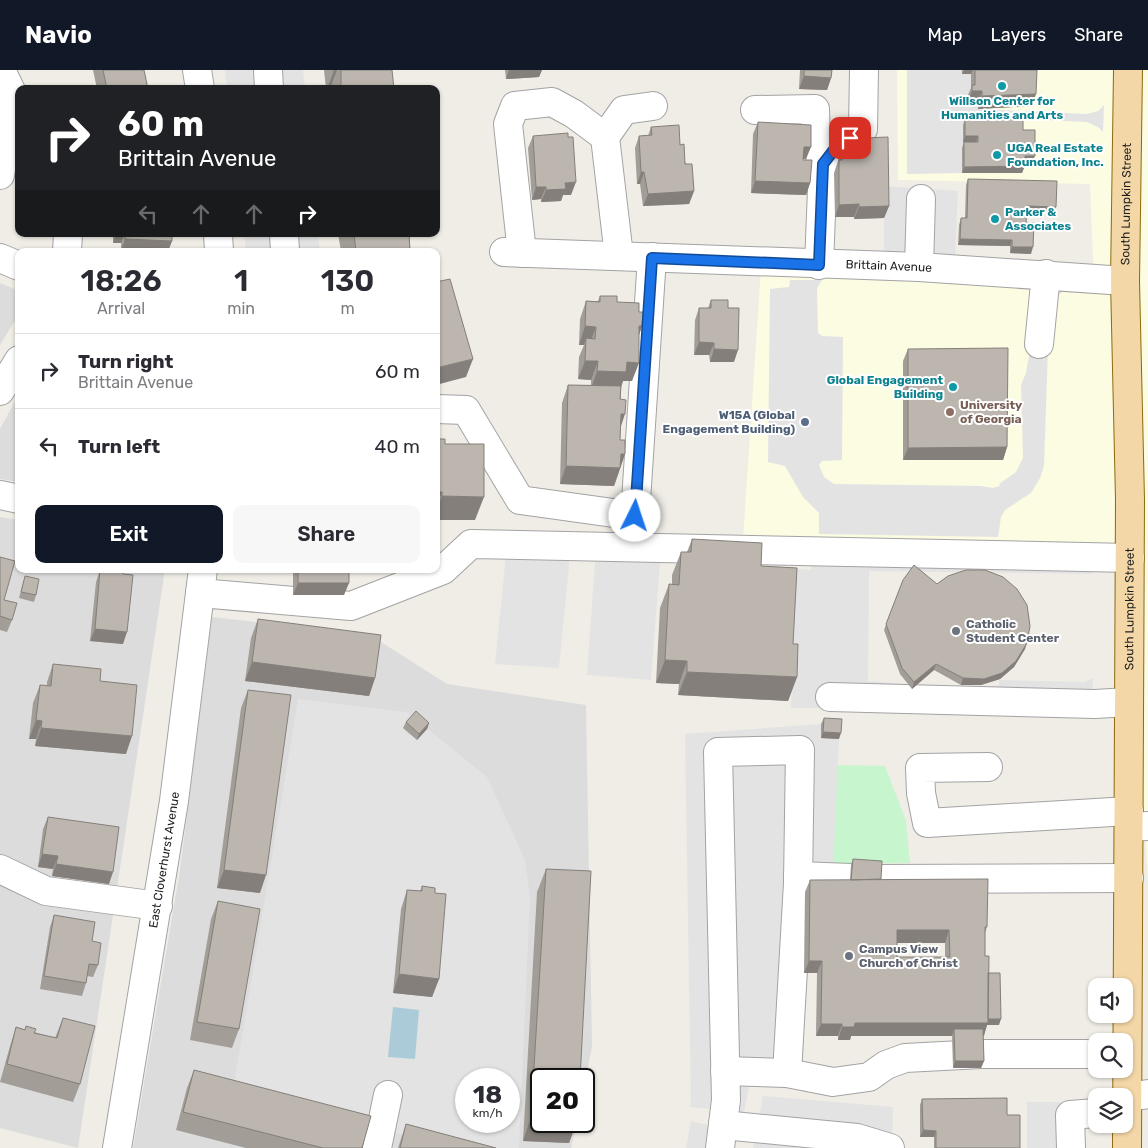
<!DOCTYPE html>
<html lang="en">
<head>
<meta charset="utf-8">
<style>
  body { margin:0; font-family:Rubik,sans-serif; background:#f7f7f7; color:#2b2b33; height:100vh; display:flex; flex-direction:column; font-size:19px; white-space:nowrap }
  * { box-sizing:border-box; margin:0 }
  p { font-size:16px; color:#7c7c81 }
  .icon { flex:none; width:28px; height:28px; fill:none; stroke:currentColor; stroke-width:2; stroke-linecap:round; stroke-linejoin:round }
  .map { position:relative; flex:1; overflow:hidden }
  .sheet { position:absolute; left:15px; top:178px; width:425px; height:325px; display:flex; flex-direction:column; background:#fff; border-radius:10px; box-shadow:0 1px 4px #0004 }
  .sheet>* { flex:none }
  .hud { position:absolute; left:15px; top:15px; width:425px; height:152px; border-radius:10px; box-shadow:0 1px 4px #0004; background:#202124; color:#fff; overflow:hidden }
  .tools { position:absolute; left:1088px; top:908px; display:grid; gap:10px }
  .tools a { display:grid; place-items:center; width:45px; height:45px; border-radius:10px; background:#fff; box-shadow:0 1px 4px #0004; font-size:25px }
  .speed { position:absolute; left:455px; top:998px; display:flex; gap:10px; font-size:25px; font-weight:700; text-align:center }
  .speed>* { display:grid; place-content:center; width:65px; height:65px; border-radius:50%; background:#fff; box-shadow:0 1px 4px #0004; line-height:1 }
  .speed small { font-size:12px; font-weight:400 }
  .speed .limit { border:2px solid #111; border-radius:8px; background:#fff; color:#111 }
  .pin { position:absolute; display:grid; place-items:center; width:42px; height:42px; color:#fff; margin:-21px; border-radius:10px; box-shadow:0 2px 8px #0006 }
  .me { position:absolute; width:55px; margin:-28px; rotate:4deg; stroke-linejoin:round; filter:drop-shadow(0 0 4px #0008) }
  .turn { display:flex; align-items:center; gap:18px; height:105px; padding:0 20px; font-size:22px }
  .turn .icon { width:65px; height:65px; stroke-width:2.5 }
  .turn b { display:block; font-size:35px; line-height:42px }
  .lanes { display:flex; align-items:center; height:48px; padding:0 20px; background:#0003; justify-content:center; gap:25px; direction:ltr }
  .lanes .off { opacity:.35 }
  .eta { display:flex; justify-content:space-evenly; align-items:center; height:85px; text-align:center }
  .eta b { font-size:30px; font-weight:600; line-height:35px }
  .button { display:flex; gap:10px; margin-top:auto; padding:10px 20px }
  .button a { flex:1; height:58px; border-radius:10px; background:#111827; color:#fff; font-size:20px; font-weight:600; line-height:58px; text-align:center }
  .button a+a { background:#f7f7f7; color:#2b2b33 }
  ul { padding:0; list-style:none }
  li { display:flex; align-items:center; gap:15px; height:75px; padding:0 20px; border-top:1px solid #e1e1e2 }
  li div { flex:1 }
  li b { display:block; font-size:19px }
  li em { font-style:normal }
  header { display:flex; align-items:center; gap:30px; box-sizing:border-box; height:70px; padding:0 25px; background:#111827; color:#fff }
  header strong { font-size:24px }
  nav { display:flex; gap:28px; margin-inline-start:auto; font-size:18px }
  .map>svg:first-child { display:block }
</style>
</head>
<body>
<header>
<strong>Navio</strong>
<nav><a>Map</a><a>Layers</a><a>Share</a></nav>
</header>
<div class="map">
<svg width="1148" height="1078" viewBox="0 0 1148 1078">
  <rect width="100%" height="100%" fill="#efede6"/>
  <path fill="#dddcdc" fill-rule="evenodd" d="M0 213 19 221V244L0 275Z
    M19 324V412L0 409V359Z
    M0 447 19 450V499H165L78 1078 0 1058Z
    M212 547 370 565 447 614 586 635 592 976 584 1018V1009H541V1051H577L571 1078H133L180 800ZM466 1009H509V1051H466Z"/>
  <path fill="#fbfce2" d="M897 0H1148V812L1130 479 743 469 761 198 1094 214 1090 114 898 110Z"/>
  <path fill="#c7f5ce" d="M834 695 885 696 906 751 910 793 830 794Z"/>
  <path fill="#e3e3e3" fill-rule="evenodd" d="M225 0H303L305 19H227Z
    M907 0H962V4H971V27L967 34H978V39L1087 44 1098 41 1104 35 1103 62 1098 57 1087 52 974 47 976 72 962 103 907 104Z
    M884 116 958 121 955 186 884 183Z
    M244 164H318L320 181H246Z
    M790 210H822L817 218 818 263 822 266 843 267 842 390 822 391 819 395 824 407 834 414 981 416 993 418 1000 416 999 414 1016 402 1023 388 1021 315 1026 303 1030 280 1031 220 1064 221 1055 227 1048 278 1044 396 1040 408 1031 423 1005 440 1001 447 998 467 819 464V443L803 427 785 396 768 392 770 219 789 217Z
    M507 475 571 476 559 598 495 594Z
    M811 476 1092 482V504L869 501 868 611 929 616H999V610L1085 612 1093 608 1092 647 882 638H791L796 499 811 500Z
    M596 477 661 479 651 610 587 605Z
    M298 629 407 642 487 707 525 790 530 827 519 1078H454L233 1021ZM466 1009H509V1051H466Z
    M821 654V668L839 669 832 822H805L803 1015 750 1012 744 1043 691 1037 685 664Z
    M763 1026 893 1037 892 1078H753Z
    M1027 1032H1064L1063 1078H1027Z
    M691 1051 737 1062 734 1078H686Z"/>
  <path fill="#abcbd9" d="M393 937 419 940 415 989 388 987Z"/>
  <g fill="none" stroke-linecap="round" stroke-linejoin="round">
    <defs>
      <g id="minor">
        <path d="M197 0 200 19"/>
        <path d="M268 0 269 19"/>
        <path d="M755 40 815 39 816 73 823 94"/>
        <path d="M0 105 14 27 1 0"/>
        <path d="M218 164 219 181"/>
        <path d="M284 164 285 181"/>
        <path d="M67 181 68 164"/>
        <path id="s1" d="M504 182 919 197 1125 211"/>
        <path d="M522 183 508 54 515 36 552 32 574 44 605 67"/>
        <path d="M619 186 605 67 624 40 653 36"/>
        <path d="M0 188 19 196"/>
        <path d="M819 195 823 94 837 76 863 59 864 0"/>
        <path d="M919 197 921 129"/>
        <path d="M1039 274 1046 204"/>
        <path d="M0 321 19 290"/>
        <path d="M436 339 466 340 520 430 635 446 652 187"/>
        <path d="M0 425 19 429"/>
        <path d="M200 523 351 536 443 500 471 474 1130 488"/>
        <path d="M830 627 1095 634 1129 632"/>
        <path d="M988 697 920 698 921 723 927 753 1129 741"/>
        <path d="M1129 757 1148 756"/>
        <path d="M0 799 46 821 158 836"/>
        <path d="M798 806 878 809 1129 808"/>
        <path d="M725 1001 787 1003 833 1012 869 1007 886 995 905 988 981 984H1096"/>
        <path d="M1128 1027 1148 1024"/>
        <path d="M723 1055 857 1068 890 1078"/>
        <path id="s2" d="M117 1078 174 731 203 499"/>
        <path d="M377 1078 388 1025"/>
        <path d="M720 1078 726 1030 718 682 800 680 798 813 787 1003"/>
        <path d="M1071 1078 1070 1045 1096 1043"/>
      </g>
      <g id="major">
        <path id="s3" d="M1127 1078 1130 430 1125 211 1128 0"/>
      </g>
    </defs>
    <use href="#minor" stroke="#a3a3a3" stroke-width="30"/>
    <use href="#major" stroke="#8d6a0d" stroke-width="30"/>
    <use href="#minor" stroke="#fff" stroke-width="28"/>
    <use href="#major" stroke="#f4d7a7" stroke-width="28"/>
  </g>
  <path fill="#a29d96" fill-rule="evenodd" d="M93 0H144L148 19H97Z
    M324 0H392L394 19H326Z
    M505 0H542L539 7 506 9Z
    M800 0H832L831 8 827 20 799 19Z
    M962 0H1037L1032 36 978 39V34H967V27L971 18V4H962Z
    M965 49 1023 60 1032 92H1025L1022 103H962V78L964 72H963V55Z
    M758 52 806 89H803L810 113 806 125 751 123 753 64Z
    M651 57 680 75 694 121 689 134 643 136 640 114H637L635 78 639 66H648Z
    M533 66 571 125H563L561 131 541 132V129L532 130 528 78Z
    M844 69 889 136 884 148 854 149V147H835L834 103 838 91 839 81Z
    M968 109 1053 143 1027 142 1026 153 1031 184 1010 183V176L958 175 959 155 961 148H965L966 115Z
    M113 164H172V171L168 181H121V173H113Z
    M338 164H409L410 181H341Z
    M600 226 617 232 639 242 642 256 639 265 632 311H623L621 317 620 370 625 384 614 416 560 414 562 333 568 315H591V310L578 309 579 287 584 275H579L580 249 586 231H598Z
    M711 230 728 238 734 292H710L709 285H694L695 250 699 238H708Z
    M908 279 1007 377 1003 390H903V291Z
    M436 369 445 374 475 450H436Z
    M692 469 761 496 793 574 797 607 788 631 678 625 679 614 656 613 660 538 669 514H672V505L681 482H687Z
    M0 487 4 530 12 550 7 562 0 560Z
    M115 499 123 504V574L90 571 96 512 100 500 115 501Z
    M289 499H349L344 525H293V502H289Z
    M25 506 36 525 34 532 19 528Z
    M903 510 937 514 1025 579 1014 597 1000 609 981 615H961L934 600 912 619 900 604 884 560Z
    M258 549 375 608 369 626 245 611 251 568Z
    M53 594 100 611 126 684 35 676 36 669H29L33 633 40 615 47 616V612Z
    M248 620 260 823 217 818 241 638Z
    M824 648 839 669 821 668V654Z
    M406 652 429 653 427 659 417 670 403 658Z
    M48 747 109 814 52 806 53 799 38 797 43 759Z
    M853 789 881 809 987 857 985 863V886L999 955H987L983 966 984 991 981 998H953L952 966H851L850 970H838V966H816L817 903H804L805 822 810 810H850L851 795ZM897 873H945V887H897Z
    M546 799 541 1051H577L569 1073 523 1071 537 822Z
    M422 816 439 909 432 927 393 923 401 839 407 820 420 821Z
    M218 831 239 959 232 978 190 970 211 849Z
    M54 845 92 871 98 895 93 907 87 906 86 913 82 926 40 919 50 857Z
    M63 948 80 1014 73 1032 0 1012 10 976 16 957 55 968Z
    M194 1000 362 1078H246L176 1060 187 1018Z
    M922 1029 1007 1045 1020 1078H934V1067H920V1035Z
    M406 1054 496 1078H398Z"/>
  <path fill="#847f7a" d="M334 0H337L330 19H327Z
    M509 0H542L539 7 506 9Z
    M964 0H973L971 4H962Z
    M804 6 831 8 827 20 799 19Z
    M972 21H982L978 34H967Z
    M1036 24 1032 36 978 39 982 26Z
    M965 66H978L976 72H963Z
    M804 77H811L806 89H800Z
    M1025 86H1035L1032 92H1022Z
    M1025 96 1022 103H962L964 97Z
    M641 102H644L640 114H637Z
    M755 111 810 113 806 125 751 123Z
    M576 112 571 125H563L561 131 541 132 546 120 565 113Z
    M536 117H546L541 129 532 130Z
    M694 121 689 134 643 136 648 124Z
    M859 134 854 147H835L839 135Z
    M889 136 884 148 854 149 859 137Z
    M1027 136 1056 137 1053 143 1025 142Z
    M116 164H124L121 173H113Z
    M125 169 172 171 168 181H121Z
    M960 169 1012 170 1010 176 958 175Z
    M1012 177H1033L1031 184 1010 183Z
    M585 256 596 257 589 275 586 268 584 275H579Z
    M639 256H642L636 274Z
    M699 272 714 273 709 285H694Z
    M714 279 738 280 734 292H710Z
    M473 289 466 307 436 315V298Z
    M585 291H598L591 310 578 309Z
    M627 292 639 293 632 311H623L620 320 591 319 597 301Z
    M621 344H625L619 362Z
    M1007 377 1003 390H903L908 378Z
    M621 384H625L614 416 560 414 566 396Z
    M436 422H442L436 438Z
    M442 426 484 427 475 450H436V442Z
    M290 499H294L293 502H289Z
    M298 513H349L344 525H293Z
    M95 559 127 562 123 574 90 571Z
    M1027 573 1025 579 1014 597 1000 609 981 615H961L963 608Z
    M665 590 687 591 679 614 656 613Z
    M252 592 375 608 369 626 245 611Z
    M936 594 934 600 912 619 914 612Z
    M687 602 797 607 788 631 678 625Z
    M36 650 42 651 36 669H29Z
    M429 653 427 659 417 670 419 664Z
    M41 658 132 666 126 684 35 676Z
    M823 662 841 663 839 669 821 668Z
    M42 784 58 786 53 799 38 797Z
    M56 794 113 802 109 814 52 806Z
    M224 800 266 805 260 823 217 818Z
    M897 860H949L945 873H893Z
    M809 891H822L817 903H804Z
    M399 904 439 909 432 927 393 923Z
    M1001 949 999 955H987L984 966 954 959 952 966H851L850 970H838L842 957 855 953Z
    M821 954H842L838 966H816Z
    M955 991H984L981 998H953Z
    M531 1047 541 1048V1051H577L569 1073 523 1071Z
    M923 1060 936 1061 934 1067H920Z"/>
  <path fill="#bcb6af" stroke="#847f7a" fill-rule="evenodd" d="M103 0H144L148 19H107Z
    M341 0H392L394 19H341Z
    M804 0H832L831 8 804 6Z
    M975 0H1037L1036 24 982 26V21H972V15H975Z
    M965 49H1023V60H1035V86H1025V96L964 97V72H978V66H965Z
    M758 52 811 55V77H804L803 90H812L810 113 755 111Z
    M679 55 680 75 684 74 685 94H692L694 121 648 124 644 102H641L639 66 652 65 651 57Z
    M568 63V67H573L576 112 565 113 566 119 546 120V117H536L533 66Z
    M888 67 889 136 859 137V134L839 135V90H842L844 69Z
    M968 109 1057 111 1056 137 1027 136 1026 153H1034L1033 177H1012V170L960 169 961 148H967Z
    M125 164H172V171L125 169Z
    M354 164H409L410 181H356Z
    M450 209 473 289 436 298V212Z
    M600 226H617V232L639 233V242H643L642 256H639V293L627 292 626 302 597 301 598 291H585L586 268 595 269 596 257 585 256 586 231 600 232Z
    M711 230H728V238H739L738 280 714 279V273L699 272V238H711Z
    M1008 278 1007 377 908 378V279Z
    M568 315 621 316 620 329 626 330 625 344H621L620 370H625V384H621L620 398 566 396Z
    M436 369H445V374H484V427L442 426V422H436Z
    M692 469 762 473 761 496 797 498 793 574H798L797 607 687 602V591L665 590 669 514 679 515 681 482H691Z
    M0 487 15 491 4 530 17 533 12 550 0 546Z
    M914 495 937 514 948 506 966 500H985L1003 507 1017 519 1027 535 1030 556 1027 573 1016 591 1002 603 984 609 963 608 936 594 914 612 902 598 886 554 903 510Z
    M115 499H123V504L133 505 127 562 95 559 100 500 115 501Z
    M298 499H349V513H298Z
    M25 506 39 509 36 525 21 522Z
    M258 549 381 565 375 608 252 592Z
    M53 594 101 599 100 611 137 615 132 666 41 658 42 651 36 650 40 615 51 616Z
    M248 620 291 625 266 805 224 800Z
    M416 641 429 653 419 664 406 652Z
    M824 648 842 649 841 663 823 662Z
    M48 747 119 757 113 802 56 794 58 786 42 784Z
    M853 789 882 791 881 809 851 810Z
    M546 799 591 801 580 1009H541V1048L531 1047Z
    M988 809 987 857H985V886H989L988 953H855L854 957H842V954H821L822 891H809L810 810ZM897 860H949L950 887H897Z
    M422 816 435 818V823L446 824 439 909 399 904 407 820 422 821Z
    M218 831 260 839 239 959 197 952Z
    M54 845 95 852 92 871 101 873 98 895 89 894 86 913 44 906Z
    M988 903H1000L1001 949H988Z
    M63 948 95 956 80 1014 7 994 16 957 25 960 26 956 36 959 34 963 57 968Z
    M954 959H983L984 991H955Z
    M194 1000 371 1046 362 1078H323L183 1042Z
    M1007 1028V1045H1020V1078H936V1061L923 1060 922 1029Z
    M406 1054 496 1078H400Z"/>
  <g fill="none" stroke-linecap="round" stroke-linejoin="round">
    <defs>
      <path id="route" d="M635 446 652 188 819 195 823 94 837 76 850 68"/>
    </defs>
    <use href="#route" stroke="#114b97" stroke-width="12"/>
    <use href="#route" stroke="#1a73e8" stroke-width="9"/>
  </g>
  <g fill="#0f9aa8" stroke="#fff" stroke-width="2">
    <circle cx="1002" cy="16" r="5"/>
    <circle cx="997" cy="85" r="5"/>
    <circle cx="995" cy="149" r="5"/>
    <circle cx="953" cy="317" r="5"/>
  </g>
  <circle fill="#8d6e63" stroke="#fff" stroke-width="2" cx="950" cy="342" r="5"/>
  <circle fill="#5c6f8a" stroke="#fff" stroke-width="2" cx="805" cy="352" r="5"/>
  <g fill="#6b7280" stroke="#fff" stroke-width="2">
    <circle cx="956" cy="561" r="5"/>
    <circle cx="849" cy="886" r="5"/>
  </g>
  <g text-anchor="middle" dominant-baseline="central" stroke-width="4" stroke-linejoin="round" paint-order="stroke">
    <g font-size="12" font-weight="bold" fill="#0d838f" stroke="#fff" text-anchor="start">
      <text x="1002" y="31" text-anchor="middle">Willson Center for<tspan x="1002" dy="14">Humanities and Arts</tspan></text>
      <text x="1007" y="78">UGA Real Estate<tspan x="1007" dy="14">Foundation, Inc.</tspan></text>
      <text x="1005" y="142">Parker &amp;<tspan x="1005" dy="14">Associates</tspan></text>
      <text x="943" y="310" text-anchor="end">Global Engagement<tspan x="943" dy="14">Building</tspan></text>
    </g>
    <g font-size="12" fill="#1f1f1f" stroke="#fff">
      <text stroke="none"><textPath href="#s3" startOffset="944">South Lumpkin Street</textPath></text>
      <text stroke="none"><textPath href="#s1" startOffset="385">Brittain Avenue</textPath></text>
      <text stroke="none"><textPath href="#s3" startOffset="539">South Lumpkin Street</textPath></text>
      <text stroke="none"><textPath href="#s2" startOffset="292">East Cloverhurst Avenue</textPath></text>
    </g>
    <g font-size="12" font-weight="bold" fill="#785e54" stroke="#fff" text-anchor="start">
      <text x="960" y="335">University<tspan x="960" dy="14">of Georgia</tspan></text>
    </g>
    <g font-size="12" font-weight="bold" fill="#4e5e75" stroke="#fff" text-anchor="end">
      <text x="795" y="345">W15A (Global<tspan x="795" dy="14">Engagement Building)</tspan></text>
    </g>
    <g font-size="12" font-weight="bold" fill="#5b616d" stroke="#fff" text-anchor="start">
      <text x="966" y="554">Catholic<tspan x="966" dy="14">Student Center</tspan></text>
      <text x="859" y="879">Campus View<tspan x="859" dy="14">Church of Christ</tspan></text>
    </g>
  </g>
</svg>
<div class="tools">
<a><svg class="icon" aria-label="sound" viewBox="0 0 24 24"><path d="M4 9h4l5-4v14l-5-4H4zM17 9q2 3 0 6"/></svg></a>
<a><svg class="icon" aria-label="search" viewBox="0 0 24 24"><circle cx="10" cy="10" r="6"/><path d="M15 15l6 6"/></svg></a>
<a><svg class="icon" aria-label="layers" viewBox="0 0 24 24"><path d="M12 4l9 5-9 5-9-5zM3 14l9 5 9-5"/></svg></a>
</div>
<div class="speed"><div>18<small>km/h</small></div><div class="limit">20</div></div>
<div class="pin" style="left:850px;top:68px;background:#d93025"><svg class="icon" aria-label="arrive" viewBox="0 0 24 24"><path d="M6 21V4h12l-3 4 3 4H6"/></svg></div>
<svg class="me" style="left:635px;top:446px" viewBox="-20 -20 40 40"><circle r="19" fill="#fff"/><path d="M0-13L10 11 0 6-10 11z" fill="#1a73e8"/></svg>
<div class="hud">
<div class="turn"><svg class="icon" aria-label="right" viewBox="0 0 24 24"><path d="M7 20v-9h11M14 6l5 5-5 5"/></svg><div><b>60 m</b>Brittain Avenue</div></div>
<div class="lanes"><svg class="icon off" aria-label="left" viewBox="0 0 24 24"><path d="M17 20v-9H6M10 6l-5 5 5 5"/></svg><svg class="icon off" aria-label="ahead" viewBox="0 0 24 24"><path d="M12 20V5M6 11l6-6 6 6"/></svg><svg class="icon off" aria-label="ahead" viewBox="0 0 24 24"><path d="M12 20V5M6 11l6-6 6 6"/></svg><svg class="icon" aria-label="right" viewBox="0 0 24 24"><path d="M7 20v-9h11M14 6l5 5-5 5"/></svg></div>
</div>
<section class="sheet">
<div class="eta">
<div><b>18:26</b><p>Arrival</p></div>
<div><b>1</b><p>min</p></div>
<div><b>130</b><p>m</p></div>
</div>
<ul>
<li><svg class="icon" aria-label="right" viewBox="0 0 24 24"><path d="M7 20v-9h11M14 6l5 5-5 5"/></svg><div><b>Turn right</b><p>Brittain Avenue</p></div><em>60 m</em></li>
<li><svg class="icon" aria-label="left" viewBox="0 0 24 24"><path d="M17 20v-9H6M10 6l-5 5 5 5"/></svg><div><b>Turn left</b></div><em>40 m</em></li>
</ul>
<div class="button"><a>Exit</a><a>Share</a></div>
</section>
</div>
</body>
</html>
